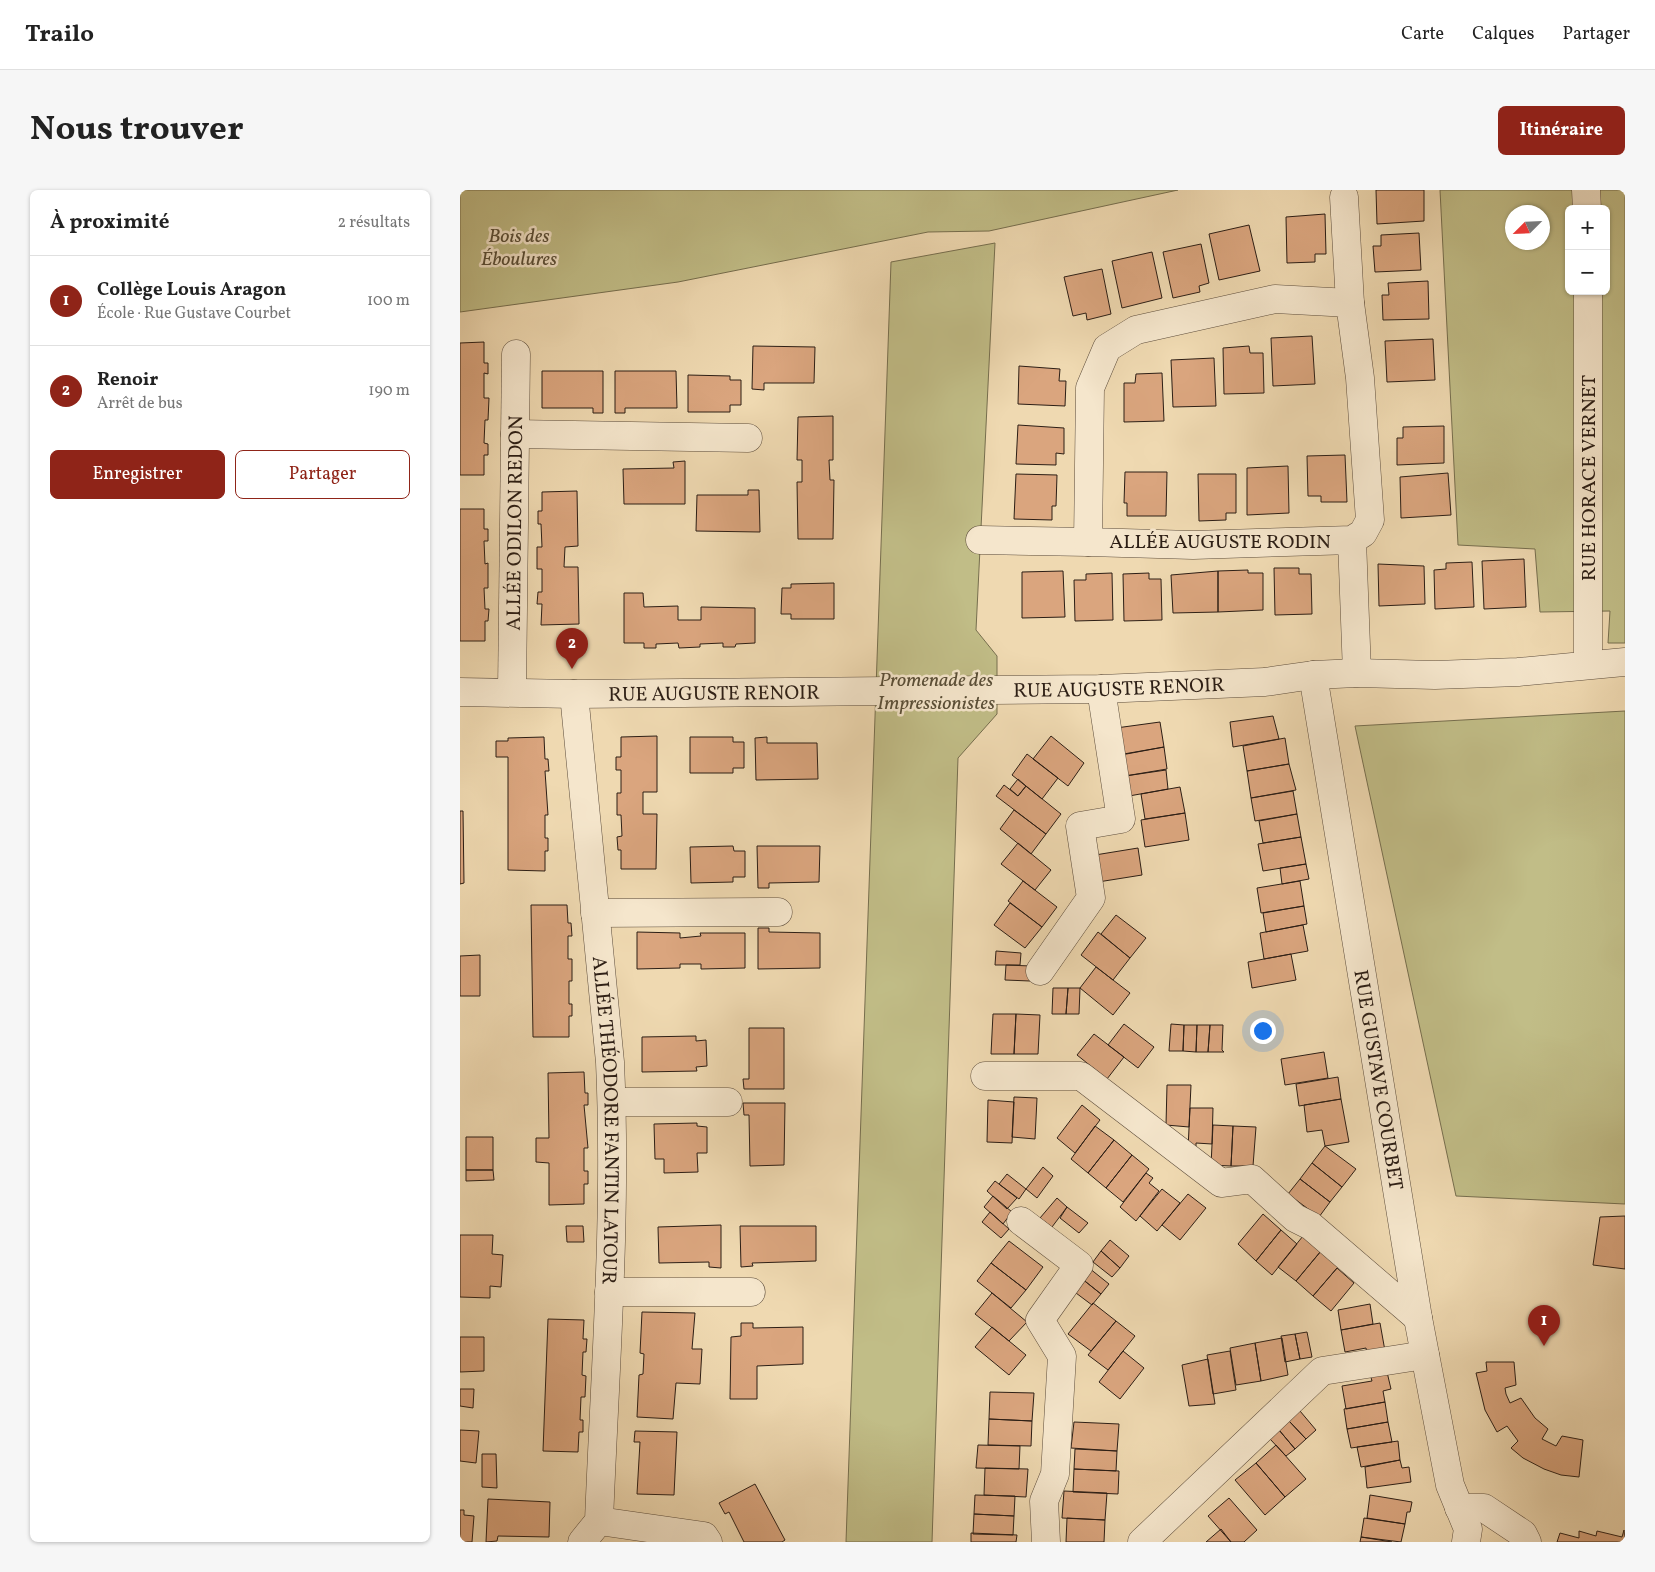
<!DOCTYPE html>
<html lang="fr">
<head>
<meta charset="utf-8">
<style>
	:root { --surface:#fff; --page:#f6f6f6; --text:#222; --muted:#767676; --line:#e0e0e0; --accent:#8f2418 }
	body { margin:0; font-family:Vollkorn,serif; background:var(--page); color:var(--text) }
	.controls { position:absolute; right:15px; top:15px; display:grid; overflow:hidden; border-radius:8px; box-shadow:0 1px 4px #0004 }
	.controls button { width:45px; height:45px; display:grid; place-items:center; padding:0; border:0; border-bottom:1px solid var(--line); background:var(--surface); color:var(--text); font:25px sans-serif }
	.compass { position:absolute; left:1045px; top:15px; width:45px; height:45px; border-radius:50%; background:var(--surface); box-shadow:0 1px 4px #0004; rotate:246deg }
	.you { position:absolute; left:802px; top:840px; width:18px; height:18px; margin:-12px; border:4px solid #fff; border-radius:50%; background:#1a73e8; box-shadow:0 0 0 8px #1a73e833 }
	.badge { display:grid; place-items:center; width:32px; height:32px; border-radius:50%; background:var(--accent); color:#fff; font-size:16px; font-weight:700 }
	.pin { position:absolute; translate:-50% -41px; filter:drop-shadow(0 1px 2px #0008) }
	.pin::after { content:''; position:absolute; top:26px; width:18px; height:15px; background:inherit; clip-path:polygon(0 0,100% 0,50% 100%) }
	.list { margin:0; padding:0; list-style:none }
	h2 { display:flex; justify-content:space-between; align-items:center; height:65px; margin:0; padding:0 20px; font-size:21px }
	h2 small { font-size:16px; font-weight:400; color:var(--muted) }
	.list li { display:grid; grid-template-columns:32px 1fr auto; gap:15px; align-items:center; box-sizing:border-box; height:90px; padding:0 20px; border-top:1px solid var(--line) }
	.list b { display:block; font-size:19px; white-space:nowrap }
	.list p { margin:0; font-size:16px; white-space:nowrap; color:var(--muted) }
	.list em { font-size:16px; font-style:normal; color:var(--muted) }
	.actions { display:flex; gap:10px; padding:15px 20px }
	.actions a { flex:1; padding:11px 0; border:1px solid var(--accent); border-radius:8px; text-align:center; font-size:18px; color:var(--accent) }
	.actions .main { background:var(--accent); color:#fff }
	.map { position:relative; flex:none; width:1165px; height:1352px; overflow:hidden; border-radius:8px }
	header { display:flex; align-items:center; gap:30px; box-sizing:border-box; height:70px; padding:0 25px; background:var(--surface); border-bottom:1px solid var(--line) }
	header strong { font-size:24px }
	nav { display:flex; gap:28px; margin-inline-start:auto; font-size:18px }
	.intro { display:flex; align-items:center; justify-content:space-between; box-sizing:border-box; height:120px; padding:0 30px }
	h1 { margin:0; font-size:35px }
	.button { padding:12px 22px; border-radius:8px; background:var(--accent); color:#fff; font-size:18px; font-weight:700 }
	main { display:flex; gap:30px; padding:0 30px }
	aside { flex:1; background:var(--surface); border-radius:8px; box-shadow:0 1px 4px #0004 }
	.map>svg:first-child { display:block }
</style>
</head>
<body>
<header>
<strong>Trailo</strong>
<nav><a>Carte</a><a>Calques</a><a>Partager</a></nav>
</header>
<div class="intro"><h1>Nous trouver</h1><a class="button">Itinéraire</a></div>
<main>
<aside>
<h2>À proximité<small>2 résultats</small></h2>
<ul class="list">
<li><span class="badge">1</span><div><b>Collège Louis Aragon</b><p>École · Rue Gustave Courbet</p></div><em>100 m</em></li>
<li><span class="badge">2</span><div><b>Renoir</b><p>Arrêt de bus</p></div><em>190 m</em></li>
</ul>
<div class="actions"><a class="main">Enregistrer</a><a>Partager</a></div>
</aside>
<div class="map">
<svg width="1165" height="1352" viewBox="0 0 1165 1352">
	<rect width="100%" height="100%" fill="#efd9b1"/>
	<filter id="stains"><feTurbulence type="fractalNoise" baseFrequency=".004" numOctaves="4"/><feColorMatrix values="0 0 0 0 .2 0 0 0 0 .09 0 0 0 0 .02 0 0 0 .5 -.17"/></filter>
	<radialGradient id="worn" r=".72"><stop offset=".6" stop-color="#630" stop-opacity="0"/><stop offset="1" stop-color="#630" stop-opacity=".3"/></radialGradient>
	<!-- green -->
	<path fill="#c1bd87" stroke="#766e4e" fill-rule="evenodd" d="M0 0H718L529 41 468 42 218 92 0 122Z
		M980 0H1165V453H1148L1150 421 1080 422 1075 359 998 355ZM1109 19H1146V101H1109ZM1052 22H1082V52H1052Z
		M535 53 516 440 537 466V524L498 568 472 1352H386L431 72Z
		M1165 521V1014L996 1006 895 536Z"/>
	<!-- building -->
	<path fill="#daa57e" stroke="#2c1e15" d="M916 0H964V31L917 34Z
		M865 24 866 64H855V72L827 73 826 27Z
		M789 35 800 81 759 90 749 44Z
		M959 43 961 80 915 82 913 56H921V45Z
		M741 54 749 93 739 96 740 102 713 108 703 62Z
		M692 62 702 108 662 118 652 71Z
		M642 79 651 124 627 130 626 123 613 126 604 87Z
		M968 91 969 129 923 130 922 105H929L928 93Z
		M852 146 855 194 813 196 811 148Z
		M973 149 975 190 927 192 925 151Z
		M24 152V173H28V184L24 183V208H29L28 230H25L24 253 28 254V265H24V285H0V153Z
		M293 156 355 157 354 193H304V200L292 199Z
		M789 156 790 163H803L804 203 764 204 763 158Z
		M754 168 756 216 713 217 711 170Z
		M559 176 600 179 599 191H606L605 216 558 214Z
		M82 181H143V223H133V218H82Z
		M155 181H216L217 218H165V223H155Z
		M702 183 704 231 664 232V193H675L676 184Z
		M228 185 270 186V190H281V215H270V222H228Z
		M373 226V270H369L370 290H374L373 349H338L337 292H342V270H337L338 227Z
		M558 235 604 238V264L596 263V275L556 274Z
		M984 236V273L937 275V248H943V237Z
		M885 265 887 312H861V306H848L847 266Z
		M225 271V314H164L163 279 214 278 213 272Z
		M828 276 829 323 787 325V278Z
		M665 282H707L706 326H667V313H664Z
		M988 283 991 325 941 328 940 287Z
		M556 284 597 285 596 316H592V330L554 329Z
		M738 284H776V323H766V330L739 331Z
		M288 300H299L300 342 236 341 237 305H288Z
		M117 301 118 356 105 357 104 377H118L119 434 81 435 82 414H77L78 402H82V379H77V357H82L81 334H78V321H82V302Z
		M0 319H24V339H28V351H24L25 374 28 373V398H24L25 419H29L28 431H25V451H0Z
		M1064 369 1066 417 1024 419 1022 371Z
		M1012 372 1014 417 975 419 974 380 986 379V373Z
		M918 374 964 376 965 414 919 416Z
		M814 378H839V384H851L852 424 815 425Z
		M788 380V383H803V420L758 422V381Z
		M603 381 605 427 562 428V382Z
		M758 381V422L713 423 711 385Z
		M652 383 653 430 615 431 614 390H626V384Z
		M689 383V389H701L702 430 664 431 663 384Z
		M374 393V429H331V424H321L322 398H331V394Z
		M164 403H183L184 417 218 416V430H241V417L295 418V453L276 454 275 457H263V453L240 454V457L219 458 218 453 196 454V458H184V453H164Z
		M813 526 819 549 773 557 770 532Z
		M700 532 704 557 658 565 656 538Z
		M197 546V602H183V624H197L196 679H161V660H158L157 647 162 646 161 625H157V603H161V580H156V567H161V547Z
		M591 546 624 573 608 596 573 569Z
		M84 547 85 569H88L89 581H85L88 625H85V648H88V661H85V681L48 680V567H36V551H48V548Z
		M230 547H273V552H284V578H273V583H230Z
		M307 547V553H357L358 589 296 590 295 548Z
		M825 548 829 574 787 581 783 556Z
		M704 557 707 579 665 586 661 565Z
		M567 564 598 588 582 609 552 585Z
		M829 574 836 600 791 608 787 581Z
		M706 580 708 599 669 606 665 586Z
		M558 589 566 596 558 606 550 599Z
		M544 595 558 606 566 596 601 624 586 644 536 606Z
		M720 597 725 623 685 629 681 604Z
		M833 601 837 624 795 631 791 608Z
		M554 620 586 644 571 664 540 639Z
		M0 621H3L4 693 0 694Z
		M725 623 729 650 685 657 681 630Z
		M837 624 841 647 803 653 799 631Z
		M841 647 846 674 803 681 798 654Z
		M558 653 591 680 575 700 541 674Z
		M273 656 274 661H285V687H273V692L231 693 230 657Z
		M297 656H360L359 692 309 693V698H298Z
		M678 658 682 685 638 692 635 665Z
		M846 674 849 689 822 694 820 678Z
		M563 691 597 717 582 737 548 711Z
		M840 691 844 716 801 723 797 698Z
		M550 713 582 737 565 758 534 735Z
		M71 715H107L108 733H111L112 746H108V769H112V791H109V814H112V826H109V847H73Z
		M844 716 847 734 806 742 803 723Z
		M656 725 686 748 670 768 641 744Z
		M843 735 848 761 804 769 800 743Z
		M298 738H309V742L360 743V778L298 779Z
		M177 742 220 743V748L241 746 240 743H285V778L241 779V774H220V778L177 779Z
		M638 742 670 768 653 790 621 765Z
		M536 761 561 763 560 775H535Z
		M831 764 836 790 792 798 788 772Z
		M20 765V806H0V766Z
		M546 775 571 776 570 791 545 790Z
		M636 777 670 803 653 825 620 798Z
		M593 798H608L606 824H592Z
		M608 798H620L619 824H606Z
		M533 824H556L554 864H531Z
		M556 824 580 825 578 864H554Z
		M664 834 694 857 678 878 648 855Z
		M711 834 724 835 723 861H709Z
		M724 835H737L736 862 723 861Z
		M737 835H750L748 862H736Z
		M750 835H763L762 860 764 862H748Z
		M289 838H324V899H284L283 889H289Z
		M634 844 664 867 647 889 617 865Z
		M236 846V851L246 850 247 876 236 877 237 881 182 882V847Z
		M864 862 868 888 825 895 821 869Z
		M124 882 125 903H128V915H124L128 958H124V981H128V994H124V1014L89 1015V973L76 972V948H89L88 883Z
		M878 887 881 909 839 916 836 894Z
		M707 895H731L729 937 706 935Z
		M554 907 577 908 575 949 552 947Z
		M881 909 889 952 865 956 862 940 847 942 844 915Z
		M528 910 554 912 552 953 527 952Z
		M283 913H325L324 975 290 976 289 925H284Z
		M622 915 640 930 615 963 597 948Z
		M730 918H753L752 954 736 953V959H728Z
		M237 933V936L247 937V963H237L238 982 204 983V969H195L194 934Z
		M753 935 773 936 771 976 751 975Z
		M635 936 654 950 628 983 611 969Z
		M773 936 796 937 793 976H771Z
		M6 947H33V980H6Z
		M654 950 672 965 646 998 628 983Z
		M865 956 896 979 882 997 852 973Z
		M672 965 689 979 663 1012 646 998Z
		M852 973 882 997 870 1012 840 989Z
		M583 977 593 986 577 1008 566 999Z
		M6 980H33L34 990 6 991Z
		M686 983 693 988 689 993 699 1001 676 1031 660 1017Z
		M547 984 566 999 559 1009 539 994Z
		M840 989 870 1012 859 1027 828 1004Z
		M535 991 557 1008 547 1019 527 1001Z
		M702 999 720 1013 697 1041 680 1026Z
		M728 1004 746 1018 720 1050 702 1035Z
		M533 1006 552 1022 543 1034 524 1017Z
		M597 1008 607 1017 592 1037 580 1028Z
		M607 1017 628 1033 619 1043 600 1028Z
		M530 1022 549 1039 541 1048 522 1032Z
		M803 1024 821 1040 796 1071 778 1054Z
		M1165 1026V1079L1133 1075 1140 1027Z
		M261 1035V1078L249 1077V1072L199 1073 198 1037Z
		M106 1036H123L124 1052H107Z
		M280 1036H356V1071L292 1073 293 1076 281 1077Z
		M821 1040 837 1054 812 1085 796 1071Z
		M0 1045H33L32 1064 43 1065 41 1097 30 1096V1108L0 1107Z
		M843 1046 861 1061 836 1091 818 1077Z
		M650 1050 669 1066 660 1078 641 1061Z
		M549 1051 583 1077 566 1100 531 1073Z
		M641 1061 660 1078 652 1087 633 1072Z
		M861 1061 878 1077 853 1106 836 1091Z
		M531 1073 566 1100 551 1118 517 1091Z
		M629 1078 649 1094 641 1104 621 1088Z
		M877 1078 894 1093 871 1121 853 1106Z
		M621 1088 641 1104 632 1115 612 1100Z
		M532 1103 567 1132 549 1151 515 1124Z
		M633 1113 656 1131 631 1161 608 1144Z
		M910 1114 913 1134 881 1140 878 1120Z
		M182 1122 235 1123 232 1159H242L240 1194 216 1193 213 1229 177 1227 179 1185 183 1184 184 1164 180 1163Z
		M88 1129 124 1130 123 1149H127L126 1162H123L122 1185 126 1186 125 1207H121L120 1230H123V1242H119L118 1262 83 1261Z
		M656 1131 675 1146 648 1180 628 1165Z
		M281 1133H293V1138L343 1137V1174L297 1176V1209H270L271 1147 281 1146Z
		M920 1133 925 1161 907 1164 906 1158 885 1162 881 1140Z
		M532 1137 566 1165 549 1185 515 1157Z
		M847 1142 852 1167 840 1169 835 1144Z
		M835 1144 840 1169 825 1172 821 1146Z
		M0 1147H24V1181L0 1182Z
		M822 1148 828 1185 801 1191 795 1153Z
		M795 1153 801 1191 776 1195 770 1158Z
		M663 1161 684 1178 660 1209 639 1192Z
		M770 1161 776 1200 753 1204 747 1165Z
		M748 1169 755 1214 729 1216 722 1175Z
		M1026 1172H1054L1056 1195 1045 1198 1046 1204 1050 1213 1061 1208 1075 1228 1088 1239 1082 1249 1096 1256 1102 1246 1123 1250 1119 1287 1101 1285 1084 1279 1063 1268 1051 1258 1058 1251 1047 1236 1037 1242 1025 1220 1016 1183 1027 1181Z
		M927 1182 931 1199 923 1201 925 1212 886 1219 882 1196 912 1191 910 1184Z
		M0 1199H14L13 1218 0 1216Z
		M530 1202 574 1203 572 1231 529 1229Z
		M925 1212 928 1232 887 1239 884 1219Z
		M840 1221 856 1240 846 1249 829 1231Z
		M529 1229 572 1231 571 1256 528 1255Z
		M829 1231 846 1249 835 1259 819 1240Z
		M614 1232 659 1234 657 1261 611 1258Z
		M928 1232 932 1252 891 1258 887 1239Z
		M0 1240 19 1241 16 1273 0 1271Z
		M819 1240 835 1259 826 1266 810 1249Z
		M175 1241 217 1242 214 1305 177 1304 180 1252H174Z
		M938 1251 940 1270 901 1277 897 1257Z
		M518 1255 560 1256 559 1279 516 1278Z
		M816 1255 846 1289 825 1307 796 1273Z
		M615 1259 657 1261 656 1281 614 1279Z
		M22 1264H36L37 1298 22 1297Z
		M940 1270 942 1278 949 1277 951 1292 907 1298 905 1277Z
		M796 1273 825 1307 805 1325 775 1290Z
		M525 1278 568 1279 566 1307 524 1305Z
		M614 1279 659 1281 658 1304 613 1302Z
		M295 1294 325 1350 322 1352H284L269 1322 265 1324 259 1313Z
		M604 1301 647 1303 645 1330 602 1328Z
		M515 1305 555 1306 554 1326 514 1324Z
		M910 1305 952 1312 950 1322H947L945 1334 907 1328Z
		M769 1308 797 1340 784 1352H771L748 1326Z
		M28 1309 90 1312 89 1347 38 1346 37 1351 26 1352Z
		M0 1320H4V1325L14 1326 12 1352H0Z
		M514 1324 554 1326 553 1345 513 1344Z
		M607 1328 645 1330 644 1352H606Z
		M904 1328 945 1334 941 1352 901 1347Z
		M761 1339 771 1352H746Z
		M1164 1340 1165 1352H1097L1100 1343 1119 1348V1341L1136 1346 1137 1341 1162 1347Z
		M511 1343 557 1345 556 1352H511Z
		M901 1347 932 1352H900Z"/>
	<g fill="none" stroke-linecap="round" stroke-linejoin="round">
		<defs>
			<g id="minor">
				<path d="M1126 0 1127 19"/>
				<path d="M884 7 890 113"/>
				<path d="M1128 101V474"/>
				<path d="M55 244 288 248"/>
				<path d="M520 350 628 352"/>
				<path d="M892 350 733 355 628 352 630 198 647 158 676 140 815 109 890 113 900 188 910 330 903 343 892 350 897 483"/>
				<path id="s1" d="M853 485 958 1128 990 1295 1008 1339 1006 1352"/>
				<path id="s2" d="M0 502 114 504 641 499 805 492 853 485 897 483 975 485 1058 482 1165 472"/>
				<path id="s3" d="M52 502 56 164"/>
				<path id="s4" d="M114 504 150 872C157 1025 145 1179 139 1331L122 1352"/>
				<path d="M135 723 318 722"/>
				<path d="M580 781 631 708 620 636 661 629 641 499"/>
				<path d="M525 886H621L761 993 792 989 835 1028 851 1036 958 1128"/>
				<path d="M152 912H268"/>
				<path d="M561 1031 619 1075 580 1130 602 1166 595 1284 584 1311 586 1352"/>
				<path d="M149 1102H291"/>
				<path d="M999 1318H1024L1063 1344 1067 1352"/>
				<path d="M139 1331 244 1346 248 1352"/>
				<path d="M682 1352 862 1181 965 1165"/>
			</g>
		</defs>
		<!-- minor casing -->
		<use href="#minor" stroke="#5d4d3c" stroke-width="29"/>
		<!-- minor -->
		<use href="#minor" stroke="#f5e6cc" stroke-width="28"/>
	</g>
	<g text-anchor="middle" stroke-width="5" stroke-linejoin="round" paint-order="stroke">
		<!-- park labels -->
		<g font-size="20" font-style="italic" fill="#594e37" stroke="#f5e6cc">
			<text x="59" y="52">Bois des<tspan x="59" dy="23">Éboulures</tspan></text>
			<text x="476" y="496">Promenade des<tspan x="476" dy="23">Impressionistes</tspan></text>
		</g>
		<!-- street labels -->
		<g font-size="20" fill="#2c1e15" stroke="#f5e6cc">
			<text transform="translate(1128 288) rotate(-90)" y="7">RUE HORACE VERNET</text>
			<text dy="7" stroke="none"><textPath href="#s3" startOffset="169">ALLÉE ODILON REDON</textPath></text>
			<text x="760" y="358">ALLÉE AUGUSTE RODIN</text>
			<text dy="7" stroke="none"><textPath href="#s2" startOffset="659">RUE AUGUSTE RENOIR</textPath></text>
			<text dy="7" stroke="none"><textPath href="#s2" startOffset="254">RUE AUGUSTE RENOIR</textPath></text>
			<text dy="7" stroke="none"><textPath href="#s1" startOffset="410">RUE GUSTAVE COURBET</textPath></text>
			<text dy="7" stroke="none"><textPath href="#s4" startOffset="428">ALLÉE THÉODORE FANTIN LATOUR</textPath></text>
		</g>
	</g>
	<rect width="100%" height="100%" filter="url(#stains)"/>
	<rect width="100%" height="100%" fill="url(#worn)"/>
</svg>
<div class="controls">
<button>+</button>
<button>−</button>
</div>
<svg class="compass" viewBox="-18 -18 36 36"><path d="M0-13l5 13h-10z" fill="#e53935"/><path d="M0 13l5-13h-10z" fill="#767676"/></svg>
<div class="you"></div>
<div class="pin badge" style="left:1084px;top:1156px">1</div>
<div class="pin badge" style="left:112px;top:479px">2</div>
</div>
</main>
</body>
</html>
